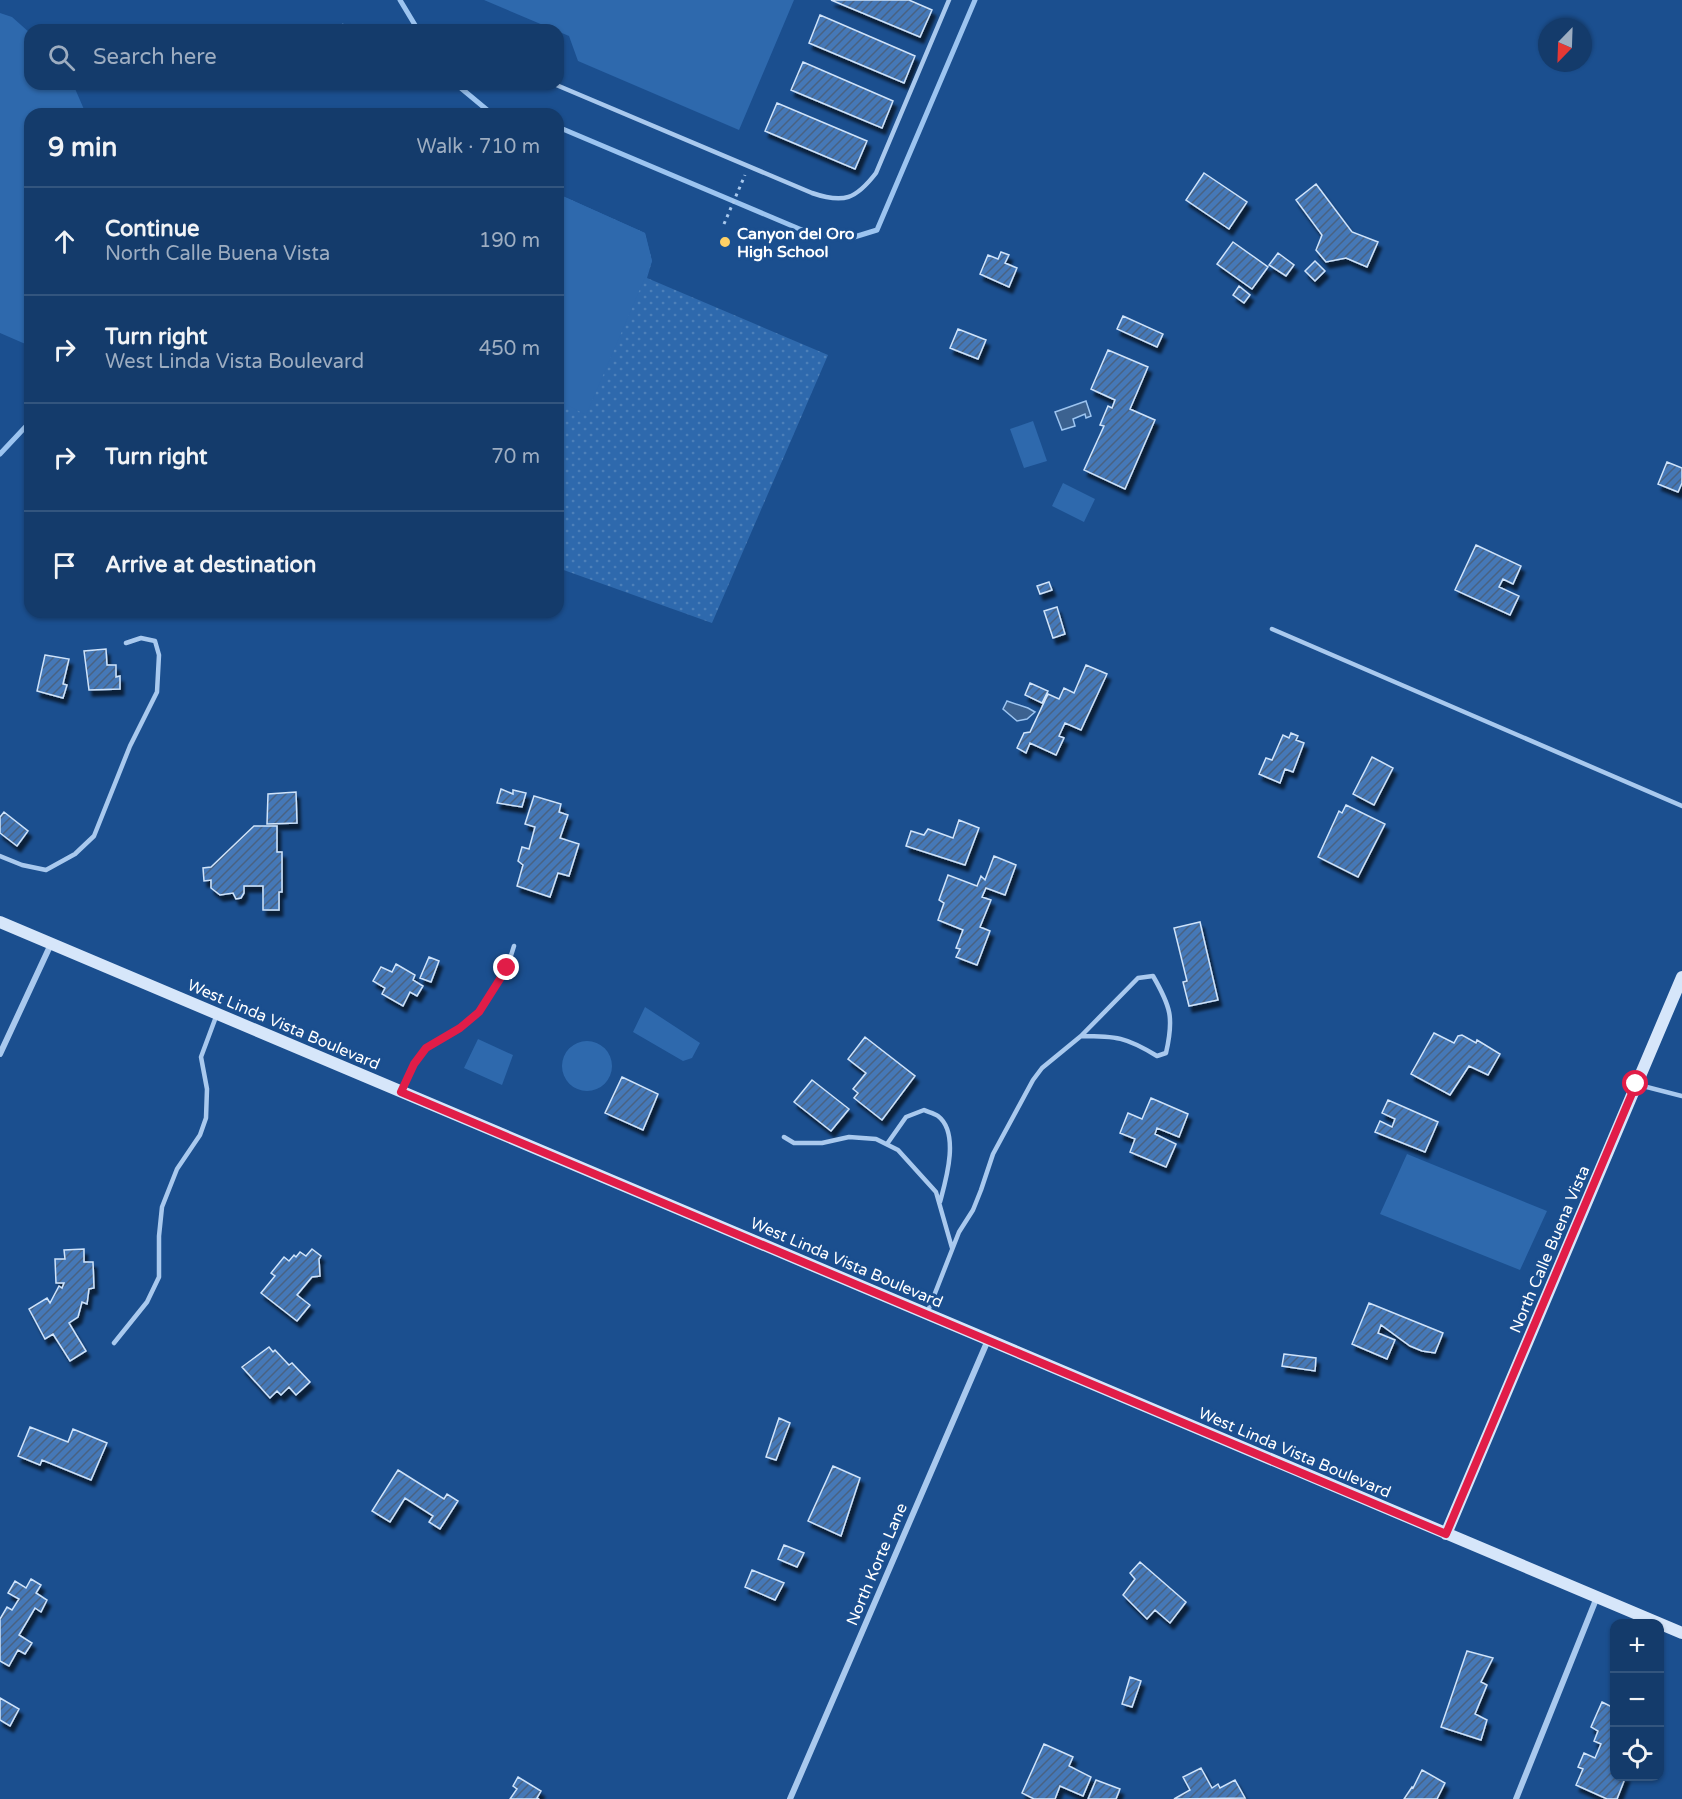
<!DOCTYPE html>
<html lang="en">
<head>
<meta charset="utf-8">
<style>
	:root { --surface:#143b6b; --page:#1d4271; --text:#f1f3f6; --muted:#9dadc1; --line:#33557e }
	body { margin:0; font-family:"Varela Round",sans-serif; background:var(--page); color:var(--text) }
	.controls { position:absolute; right:18px; bottom:18px; display:grid; overflow:hidden; border-radius:12px; box-shadow:0 2px 4px #0004 }
	.controls button { width:54px; height:54px; display:grid; place-items:center; padding:0; border:0; border-bottom:2px solid var(--line); background:var(--surface); color:var(--text); font:30px sans-serif }
	.compass { position:absolute; left:1538px; top:18px; width:54px; height:54px; border-radius:50%; background:var(--surface); box-shadow:0 2px 4px #0004; rotate:203deg }
	.stop { position:absolute; width:18px; height:18px; margin:-14px; border:4px solid #e11d48; border-radius:50%; background:#fff }
	.stop.end { background:#e11d48; border-color:#fff; box-shadow:0 2px 6px #0008 }
	.list { margin:0; padding:0; list-style:none }
	h2 { display:flex; justify-content:space-between; align-items:center; height:78px; margin:0; padding:0 24px; font-size:26px }
	h2 small { font-size:20px; font-weight:400; color:var(--muted) }
	.list li { display:grid; grid-template-columns:39px 1fr auto; gap:18px; align-items:center; box-sizing:border-box; height:108px; padding:0 24px; border-top:2px solid var(--line) }
	.list b { display:block; font-size:22px; white-space:nowrap }
	.list p { margin:0; font-size:20px; white-space:nowrap; color:var(--muted) }
	.list em { font-size:20px; font-style:normal; color:var(--muted) }
	.icon { flex:none; width:33px; height:33px; fill:none; stroke:currentColor; stroke-width:2; stroke-linecap:round; stroke-linejoin:round }
	.map { position:relative; flex:none; width:1682px; height:1799px; overflow:hidden }
	.search { position:absolute; background:var(--surface); box-shadow:0 2px 4px #0004; left:24px; top:24px; width:540px; height:66px; display:flex; align-items:center; gap:15px; box-sizing:border-box; padding:0 21px; border-radius:18px; color:var(--muted); font-size:22px }
	.panel { position:absolute; background:var(--surface); box-shadow:0 2px 4px #0004; left:24px; top:108px; width:540px; height:510px; border-radius:18px }
	.map>svg:first-child { display:block }
</style>
</head>
<body>
<div class="map">
<svg width="1682" height="1799" viewBox="0 0 1682 1799">
	<defs>
		<pattern id="grass-dots" width="8" height="8" patternUnits="userSpaceOnUse" patternTransform="scale(1.5)"><rect width="8" height="8" fill="#2e69ad"/><path d="M2 2h.1M6 6h.1" fill="none" stroke="#4d80b9" stroke-width="1.8" stroke-linecap="round"/></pattern>
		<pattern id="building-hatch" width="6" height="6" patternUnits="userSpaceOnUse" patternTransform="scale(1.5)"><rect width="6" height="6" fill="#4478b7"/><path d="M-1 1l2-2M0 6l6-6M5 7l2-2" fill="none" stroke="#486282"/></pattern>
		<filter id="shadow"><feDropShadow dx="3.5" dy="6" stdDeviation="1.5" flood-color="#0009"/></filter>
	</defs>
	<rect width="100%" height="100%" fill="#1b4f8f"/>
	<!-- grass -->
	<path fill="url(#grass-dots)" d="M558 194 645 233 652 261 647 278 828 355 712 623 558 568Z"/>
	<!-- garden -->
	<path fill="#2e69ad" d="M484 0H794L739 130 578 61 569 36Z
		M0 13 12 17 30 33V84H73L86 114H30V346L0 333Z
		M558 194 645 233 652 261 586 415 558 400Z
		M1033 421 1047 461 1024 468 1010 429Z
		M1063 483 1095 499 1084 522 1052 506Z
		M645 1007 700 1043 692 1058 683 1061 633 1032Z
		M478 1039 513 1055 502 1085 464 1068Z
		M562 1066a25 25 0 1 1 50 0a25 25 0 1 1-50 0Z
		M1407 1154 1547 1211 1520 1270 1380 1214Z"/>
	<!-- water -->
	<path fill="#3c6290" stroke="#9cc4f0" stroke-width="1.5" d="M1086 401 1091 416 1086 418 1085 414 1073 419 1075 426 1062 430 1055 412Z
		M1007 701 1028 708 1035 712 1027 719 1017 721 1003 709Z"/>
	<g fill="none" stroke-linecap="round" stroke-linejoin="round">
		<!-- stream -->
		<path stroke="#9cc4f0" stroke-width="5" d="M400 0 418 30
			M456 84 492 114
			M558 127 809 233 851 238 877 230 975 0
			M0 454 30 422"/>
	</g>
	<!-- building -->
	<path fill="url(#building-hatch)" stroke="#cfe3fa" stroke-width="1.5" filter="url(#shadow)" d="M831 0H909L932 10 920 37Z
		M820 15 915 56 904 83 809 43Z
		M803 62 893 101 882 128 791 90Z
		M777 103 867 141 855 169 765 131Z
		M1204 173 1247 202 1229 229 1186 200Z
		M1316 184 1352 232 1378 242 1367 267 1346 258 1326 262 1316 250 1322 235 1296 200Z
		M1233 242 1268 267 1252 289 1217 264Z
		M1001 252 1009 255 1005 263 1017 268 1009 287 980 274 988 255 998 259Z
		M1278 253 1294 265 1286 276 1269 265Z
		M1315 261 1325 271 1315 281 1305 271Z
		M1239 286 1250 295 1244 303 1233 295Z
		M1123 316 1163 334 1157 347 1117 329Z
		M958 329 986 340 978 359 950 348Z
		M1108 350 1148 367 1130 409 1155 420 1125 489 1084 470 1104 426 1100 425 1108 406 1112 408 1115 400 1091 389Z
		M1667 462 1682 468V483L1678 492 1658 484Z
		M1476 545 1521 566 1513 584 1503 579 1499 587 1519 596 1510 615 1455 590Z
		M1049 582 1052 590 1040 594 1037 586Z
		M1057 607 1065 634 1053 638 1044 611Z
		M106 649 107 665H116V677L120 676V689L89 690 84 651Z
		M45 655 69 659 63 684 67 685 63 698 37 691Z
		M1086 665 1107 674 1081 730 1065 723 1059 736 1064 738 1056 755 1030 743 1026 753 1017 748 1024 733 1030 732 1048 694 1059 699 1064 688 1074 693Z
		M1030 683 1048 691 1042 703 1025 695Z
		M1291 733 1298 736 1296 740 1304 743 1293 772 1285 769 1280 783 1259 774 1266 758 1272 760 1283 735 1289 738Z
		M1372 757 1393 768 1374 805 1353 794Z
		M501 789 513 794V790L526 793 522 807 497 803Z
		M296 792 297 823 267 824 268 794Z
		M534 796 561 804 559 812 568 815 560 838 579 844 569 876 558 873 550 897 517 886 523 865 518 861 522 847 529 849 535 827 525 824Z
		M1346 805 1385 824 1358 877 1318 857 1339 811 1342 813Z
		M4 812 28 831 17 846 0 833V817Z
		M959 820 979 828 965 865 906 846 911 831 924 835 928 829 953 838Z
		M254 826H277V852H282V892H279V910H263V886H244V893L241 898 236 899 233 893 220 895 211 888V880L204 881 203 868 211 867Z
		M994 856 1016 865 1005 895 986 888 982 897 991 900 980 927 990 931 977 965 956 957 960 949 956 948 963 930 938 920 944 903 939 900 948 875 977 886 981 876 985 880Z
		M1200 922 1218 1000 1189 1006 1183 982 1187 981 1174 928Z
		M429 957 439 961 431 982 420 978Z
		M396 964 415 975 413 980 423 986 417 996 410 992 403 1006 382 994 385 988 373 981 381 967 392 972Z
		M1434 1033 1454 1043 1458 1036 1462 1035 1476 1043 1477 1040 1500 1054 1488 1075 1469 1066 1450 1095 1411 1074Z
		M865 1037 915 1076 882 1120 854 1098 858 1093 853 1089 866 1073 848 1059Z
		M622 1077 658 1094 643 1130 605 1113Z
		M812 1080 849 1109 831 1131 794 1102Z
		M1151 1098 1188 1114 1179 1137 1157 1128 1155 1134 1176 1144 1166 1167 1130 1152 1135 1139 1120 1133 1128 1113 1142 1119Z
		M1388 1100 1438 1122 1425 1152 1375 1132 1380 1121 1392 1127 1395 1119 1382 1113Z
		M84 1249V1262H93L94 1288 89 1289 87 1304 82 1302 78 1317 69 1323 86 1351 70 1361 53 1334 45 1339 29 1309 47 1298 50 1303 59 1286 62 1288 64 1283H56L55 1259H65L64 1250Z
		M312 1249 321 1256 319 1259 320 1276 312 1277 297 1295 310 1305 297 1321 261 1293 275 1276 271 1273 284 1257 289 1261 294 1255 296 1257 300 1252 306 1256Z
		M1369 1303 1443 1333 1435 1353 1422 1351 1410 1346 1381 1325 1378 1333 1395 1340 1387 1359 1352 1344Z
		M269 1347 273 1352 275 1350 289 1365 292 1363 310 1382 296 1395 289 1387 281 1395 277 1391 270 1398 242 1367Z
		M1284 1354 1316 1358 1315 1371 1282 1366Z
		M779 1418 790 1423 776 1460 766 1457Z
		M30 1427 68 1442 73 1429 107 1443 91 1480 42 1460 40 1465 18 1456Z
		M833 1466 860 1478 841 1536 808 1521Z
		M398 1470 444 1499 447 1494 458 1501 440 1529 429 1522 433 1516 405 1498 390 1522 372 1511Z
		M784 1545 804 1553 797 1567 778 1559Z
		M1140 1562 1186 1602 1170 1623 1155 1610 1147 1619 1123 1595 1135 1579 1130 1573Z
		M752 1570 784 1583 775 1600 745 1587Z
		M31 1579 41 1585 36 1593 47 1600 41 1612 35 1608 19 1635 32 1643 25 1654 18 1650 9 1666 0 1661V1619L7 1607 12 1610 19 1599 8 1593 15 1581 26 1588Z
		M1467 1651 1493 1658 1481 1682 1487 1685 1475 1714 1487 1720 1481 1740 1441 1727Z
		M1130 1677 1141 1681 1132 1707 1122 1704Z
		M0 1698 19 1709 10 1726 0 1720Z
		M1602 1702 1614 1708V1776H1626L1617 1799H1607L1576 1785 1583 1769 1578 1767 1584 1753 1595 1758 1601 1744 1594 1741 1598 1731 1591 1727Z
		M1044 1744 1073 1757 1069 1766 1091 1777 1083 1796 1060 1786 1055 1799H1034L1022 1793Z
		M1201 1768 1212 1788 1218 1784 1220 1788 1235 1780 1245 1798 1174 1799 1190 1790 1183 1777Z
		M1422 1770 1445 1783 1437 1799H1404L1412 1787 1413 1788Z
		M518 1777 541 1791 537 1798 539 1799H510L517 1789 513 1786Z
		M1096 1780 1120 1789 1116 1799H1088Z"/>
	<g fill="none" stroke-linecap="round" stroke-linejoin="round">
		<!-- path -->
		<path stroke="#a9c9ee" stroke-width="3" stroke-dasharray="3 4.5" stroke-linecap="butt" d="M724 224 745 175"/>
		<!-- lane -->
		<path stroke="#a9c9ee" stroke-width="4.5" d="M343 26 352 30
			M554 84 812 193C844 204 856 199 876 173L949 0
			M1272 629 1682 806
			M0 856 22 865 46 870 75 854 94 836 130 746 157 692 159 655 155 641 141 638 126 643
			M1639 1085 1682 1096
			M402 1089 414 1063 426 1048 460 1028 479 1012 507 968 514 946
			M784 1137 794 1143H822L849 1137 876 1139 898 1150 936 1192 952 1248
			M887 1144 906 1117 924 1110C928 1112 934 1113 938 1116 960 1133 946 1180 940 1202
			M928 1311 959 1232 973 1210 981 1190 993 1154 1033 1080 1042 1068 1081 1036 1138 978 1153 976C1171 1007 1174 1018 1166 1053L1157 1056C1126 1037 1116 1036 1081 1036
			M114 1343 147 1302 159 1277V1236L162 1207 177 1169 200 1135 206 1118 207 1089 201 1057 217 1014"/>
		<!-- street -->
		<path stroke="#a9c9ee" stroke-width="6" d="M0 1054 51 944
			M790 1799 988 1340
			M1516 1799 1597 1597"/>
		<!-- secondary -->
		<path stroke="#d6e6fa" stroke-width="12" d="M0 922 1682 1633
			M1446 1534 1682 977"/>
	</g>
	<g fill="none" stroke-linecap="round" stroke-linejoin="round">
		<!-- route -->
		<path stroke="#e11d48" stroke-width="8" d="M507 968 479 1012 460 1028 426 1048 414 1064 401 1092 1446 1534 1636 1084"/>
	</g>
	<!-- markers -->
	<circle fill="#ffd166" stroke="#1b4f8f" stroke-width="2" cx="725" cy="242" r="6"/>
	<g text-anchor="middle" stroke-width="6" stroke-linejoin="round" paint-order="stroke">
		<!-- poi labels -->
		<g font-size="16" font-weight="bold" fill="#fff" stroke="#1b4f8f" text-anchor="start">
			<text x="737" y="239">Canyon del Oro<tspan x="737" dy="18">High School</tspan></text>
		</g>
		<!-- street labels -->
		<g font-size="16" fill="#fff" stroke="#1b4f8f">
			<text transform="translate(284 1024) rotate(23)" y="6">West Linda Vista Boulevard</text>
			<text transform="translate(1549 1249) rotate(-67)" y="6">North Calle Buena Vista</text>
			<text transform="translate(847 1262) rotate(23)" y="6">West Linda Vista Boulevard</text>
			<text transform="translate(1295 1452) rotate(23)" y="6">West Linda Vista Boulevard</text>
			<text transform="translate(876 1564) rotate(-67)" y="6">North Korte Lane</text>
		</g>
	</g>
</svg>
<div class="controls">
<button>+</button>
<button>−</button>
<button><svg class="icon" aria-label="locate" viewBox="0 0 24 24"><circle cx="12" cy="12" r="6"/><path d="M12 2v4M12 18v4M2 12h4M18 12h4"/></svg></button>
</div>
<svg class="compass" viewBox="-18 -18 36 36"><path d="M0-13l5 13h-10z" fill="#e53935"/><path d="M0 13l5-13h-10z" fill="#9dadc1"/></svg>
<div class="stop" style="left:1636px;top:1084px"></div>
<div class="stop end" style="left:507px;top:968px"></div>
<div class="search"><svg class="icon" aria-label="search" viewBox="0 0 24 24"><circle cx="10" cy="10" r="6"/><path d="M15 15l6 6"/></svg>Search here</div>
<section class="panel">
<h2>9 min<small>Walk · 710 m</small></h2>
<ul class="list">
<li><svg class="icon" aria-label="ahead" viewBox="0 0 24 24"><path d="M12 20V5M6 11l6-6 6 6"/></svg><div><b>Continue</b><p>North Calle Buena Vista</p></div><em>190 m</em></li>
<li><svg class="icon" aria-label="right" viewBox="0 0 24 24"><path d="M7 20v-9h11M14 6l5 5-5 5"/></svg><div><b>Turn right</b><p>West Linda Vista Boulevard</p></div><em>450 m</em></li>
<li><svg class="icon" aria-label="right" viewBox="0 0 24 24"><path d="M7 20v-9h11M14 6l5 5-5 5"/></svg><div><b>Turn right</b></div><em>70 m</em></li>
<li><svg class="icon" aria-label="arrive" viewBox="0 0 24 24"><path d="M6 21V4h12l-3 4 3 4H6"/></svg><div><b>Arrive at destination</b></div></li>
</ul>
</section>
</div>
</body>
</html>
